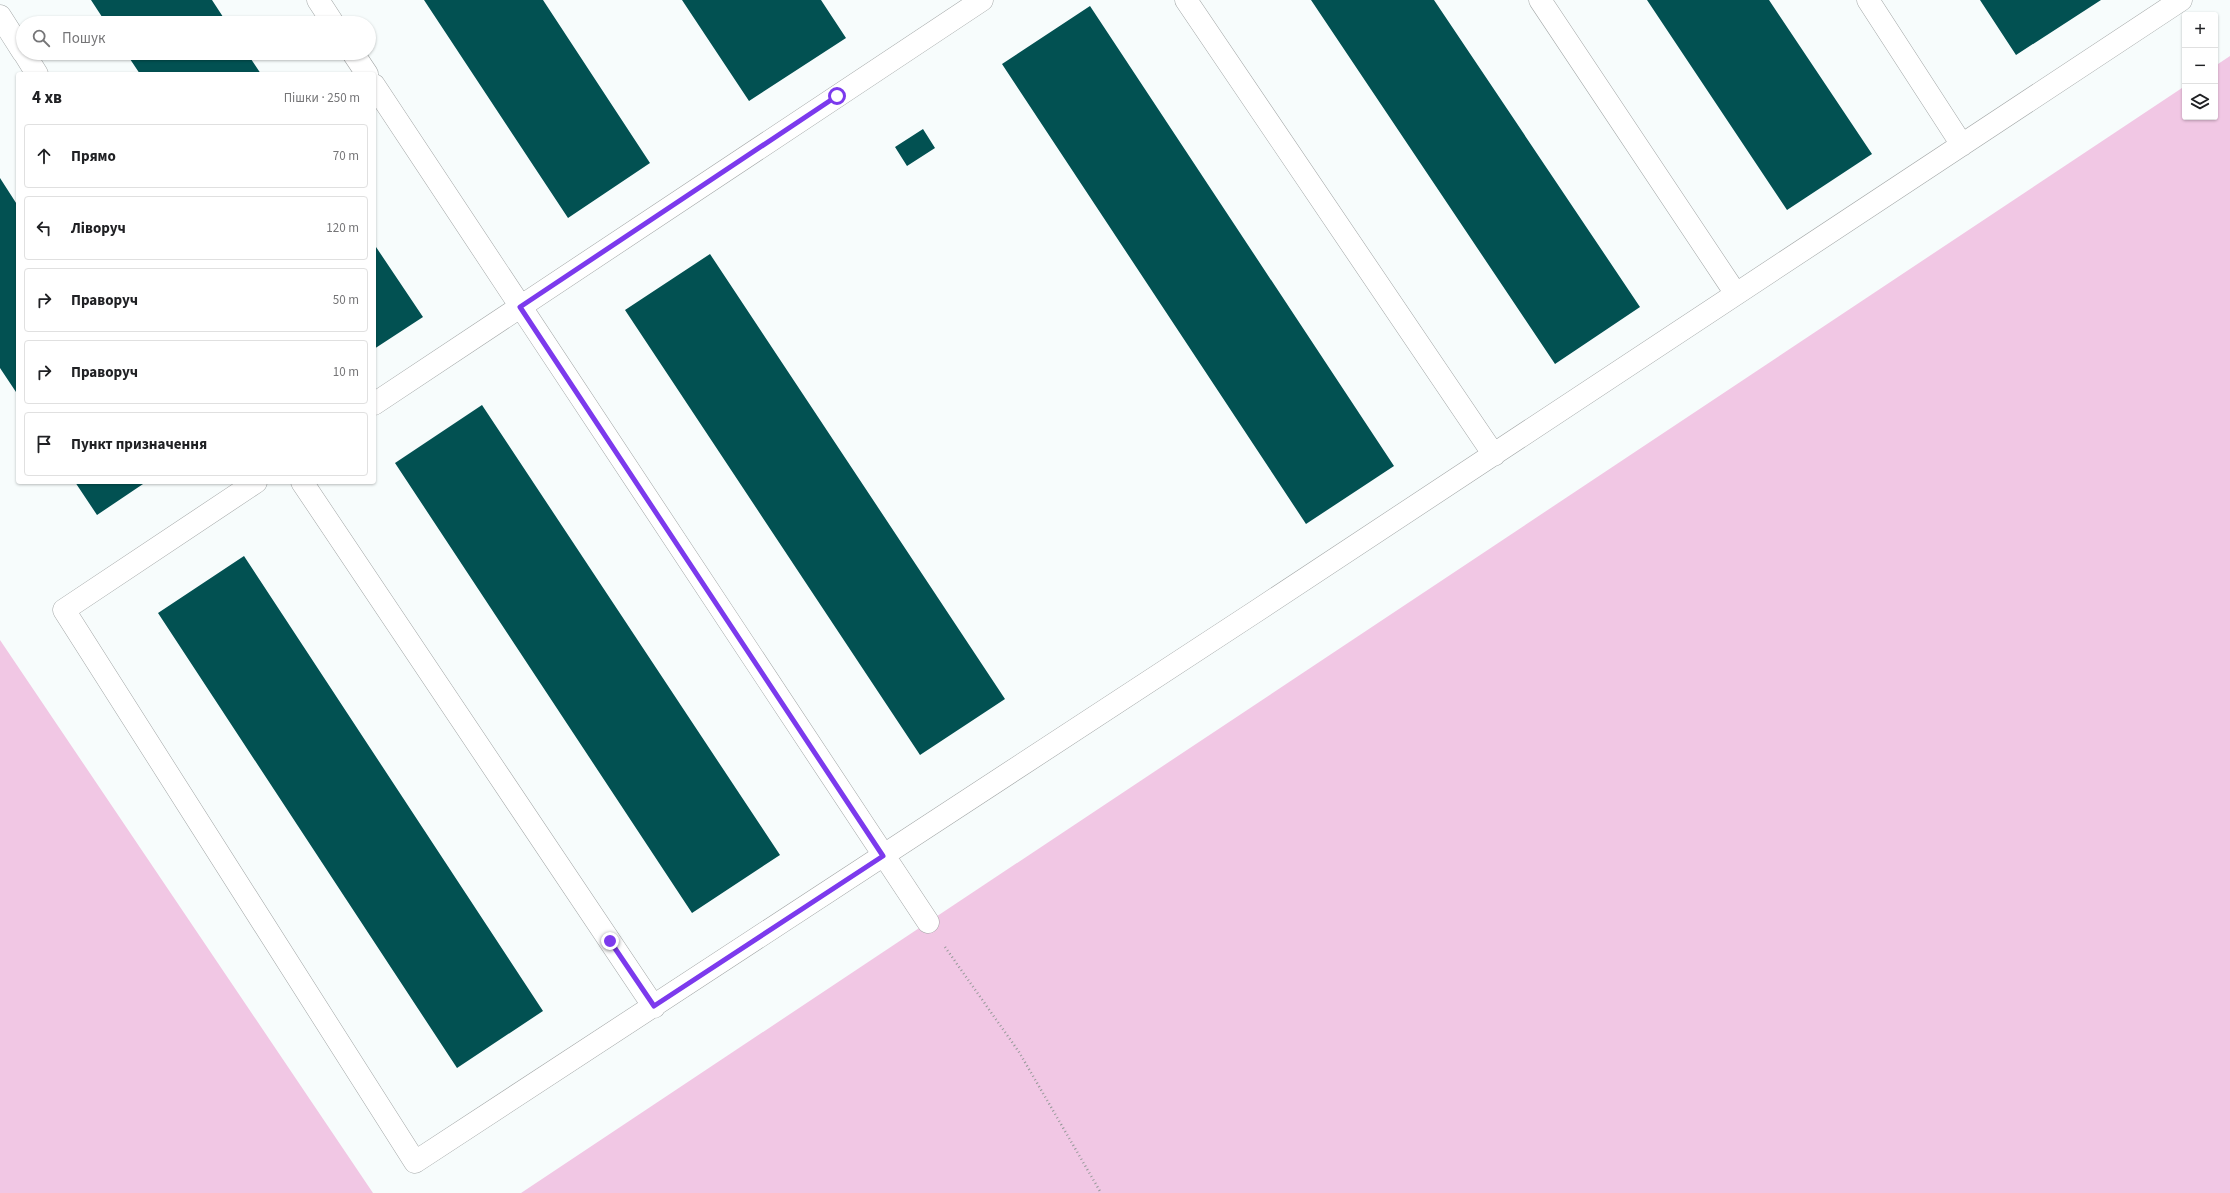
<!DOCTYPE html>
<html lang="uk">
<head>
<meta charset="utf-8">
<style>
	:root { --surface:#fff; --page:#f6f6f6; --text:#202124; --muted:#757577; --line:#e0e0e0 }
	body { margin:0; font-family:"Source Sans 3",sans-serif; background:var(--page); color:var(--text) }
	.controls { position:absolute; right:12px; top:12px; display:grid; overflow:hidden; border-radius:4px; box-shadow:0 1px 3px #0004 }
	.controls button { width:36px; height:36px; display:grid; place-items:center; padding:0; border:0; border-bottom:1px solid var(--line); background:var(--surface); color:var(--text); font:20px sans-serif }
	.stop { position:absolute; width:12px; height:12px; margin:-9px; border:3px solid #7c3aed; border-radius:50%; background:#fff }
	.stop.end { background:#7c3aed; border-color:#fff; box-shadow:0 1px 4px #0008 }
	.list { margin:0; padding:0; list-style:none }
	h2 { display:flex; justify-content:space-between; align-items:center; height:52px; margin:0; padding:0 16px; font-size:17px }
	h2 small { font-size:13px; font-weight:400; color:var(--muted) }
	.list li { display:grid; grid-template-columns:26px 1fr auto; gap:12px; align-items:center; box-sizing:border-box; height:64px; margin:0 8px 8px; padding:0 8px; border:1px solid var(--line); border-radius:4px }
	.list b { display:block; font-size:15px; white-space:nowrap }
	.list em { font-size:13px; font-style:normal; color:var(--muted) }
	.icon { flex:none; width:22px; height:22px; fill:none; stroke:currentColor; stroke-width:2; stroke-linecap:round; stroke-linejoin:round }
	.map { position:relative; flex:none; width:2230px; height:1193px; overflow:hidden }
	.search { position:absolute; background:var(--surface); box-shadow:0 1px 3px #0004; left:16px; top:16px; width:360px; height:44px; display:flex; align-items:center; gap:10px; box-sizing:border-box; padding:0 14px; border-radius:22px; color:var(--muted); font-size:15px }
	.panel { position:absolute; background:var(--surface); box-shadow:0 1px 3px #0004; left:16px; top:72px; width:360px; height:412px; border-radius:4px }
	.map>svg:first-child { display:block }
</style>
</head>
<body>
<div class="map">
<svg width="2230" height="1193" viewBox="0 0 2230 1193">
	<rect width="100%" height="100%" fill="#f7fcfc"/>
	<!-- green -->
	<path fill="#f1c7e4" d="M2230 56V1193H521L2185 86V117H2215V66Z
		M0 640 373 1193H0Z"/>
	<!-- building -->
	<path fill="#025152" d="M91 0H212L227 23H106Z
		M424 0H543L650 163 568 218Z
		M682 0H821L846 38 749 101Z
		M1311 0H1434L1640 307 1555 364Z
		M1647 0H1769L1872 154 1787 210Z
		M1980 0H2101L2016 55Z
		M1090 6 1394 466 1306 524 1002 64Z
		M126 53H247L261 74H140Z
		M923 129 935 148 907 166 895 147Z
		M0 178 18 206V395L0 368Z
		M374 244 423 317 374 349Z
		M710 254 1005 699 920 755 625 310Z
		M482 405 780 855 692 913 395 463Z
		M75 482H146L97 515Z
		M244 556 543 1011 457 1068 158 613Z"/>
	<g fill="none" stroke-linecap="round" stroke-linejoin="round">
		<defs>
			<path id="service" d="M318 0 333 23
				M1186 0 1494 455
				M1540 0 1736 294
				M1868 0 1962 145
				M0 16 23 52
				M24 53 37 74
				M353 53 367 74
				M374 85 928 922
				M374 404 982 0
				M256 482 64 610 415 1162 1258 610 2181 0
				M302 482 654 1007"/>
		</defs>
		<!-- service casing -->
		<use href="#service" stroke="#a2a6a6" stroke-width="23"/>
		<!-- path -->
		<path stroke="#969999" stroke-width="2.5" stroke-dasharray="1 3" stroke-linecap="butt" d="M945 947 1019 1052 1101 1193"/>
		<!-- service -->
		<use href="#service" stroke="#fff" stroke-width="22"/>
	</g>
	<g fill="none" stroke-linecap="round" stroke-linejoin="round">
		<!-- route -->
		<path stroke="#7c3aed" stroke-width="5" d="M610 941 654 1006 883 856 520 307 837 96"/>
	</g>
</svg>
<div class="controls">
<button>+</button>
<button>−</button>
<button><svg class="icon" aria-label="layers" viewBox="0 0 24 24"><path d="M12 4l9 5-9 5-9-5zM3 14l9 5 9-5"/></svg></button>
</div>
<div class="stop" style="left:837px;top:96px"></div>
<div class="stop end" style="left:610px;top:941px"></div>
<div class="search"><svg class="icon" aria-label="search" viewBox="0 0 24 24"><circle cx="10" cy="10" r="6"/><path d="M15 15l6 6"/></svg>Пошук</div>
<section class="panel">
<h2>4 хв<small>Пішки · 250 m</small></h2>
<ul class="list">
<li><svg class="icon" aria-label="ahead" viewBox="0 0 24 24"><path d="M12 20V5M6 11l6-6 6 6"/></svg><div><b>Прямо</b></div><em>70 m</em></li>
<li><svg class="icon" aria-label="left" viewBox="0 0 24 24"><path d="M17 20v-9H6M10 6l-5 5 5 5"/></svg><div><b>Ліворуч</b></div><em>120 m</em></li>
<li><svg class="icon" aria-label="right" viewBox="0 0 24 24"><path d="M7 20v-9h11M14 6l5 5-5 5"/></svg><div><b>Праворуч</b></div><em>50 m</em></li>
<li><svg class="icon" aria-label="right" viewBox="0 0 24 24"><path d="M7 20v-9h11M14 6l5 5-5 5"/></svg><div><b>Праворуч</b></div><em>10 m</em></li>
<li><svg class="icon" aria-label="arrive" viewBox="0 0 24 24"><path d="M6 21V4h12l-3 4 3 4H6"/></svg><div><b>Пункт призначення</b></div></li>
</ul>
</section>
</div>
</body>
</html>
